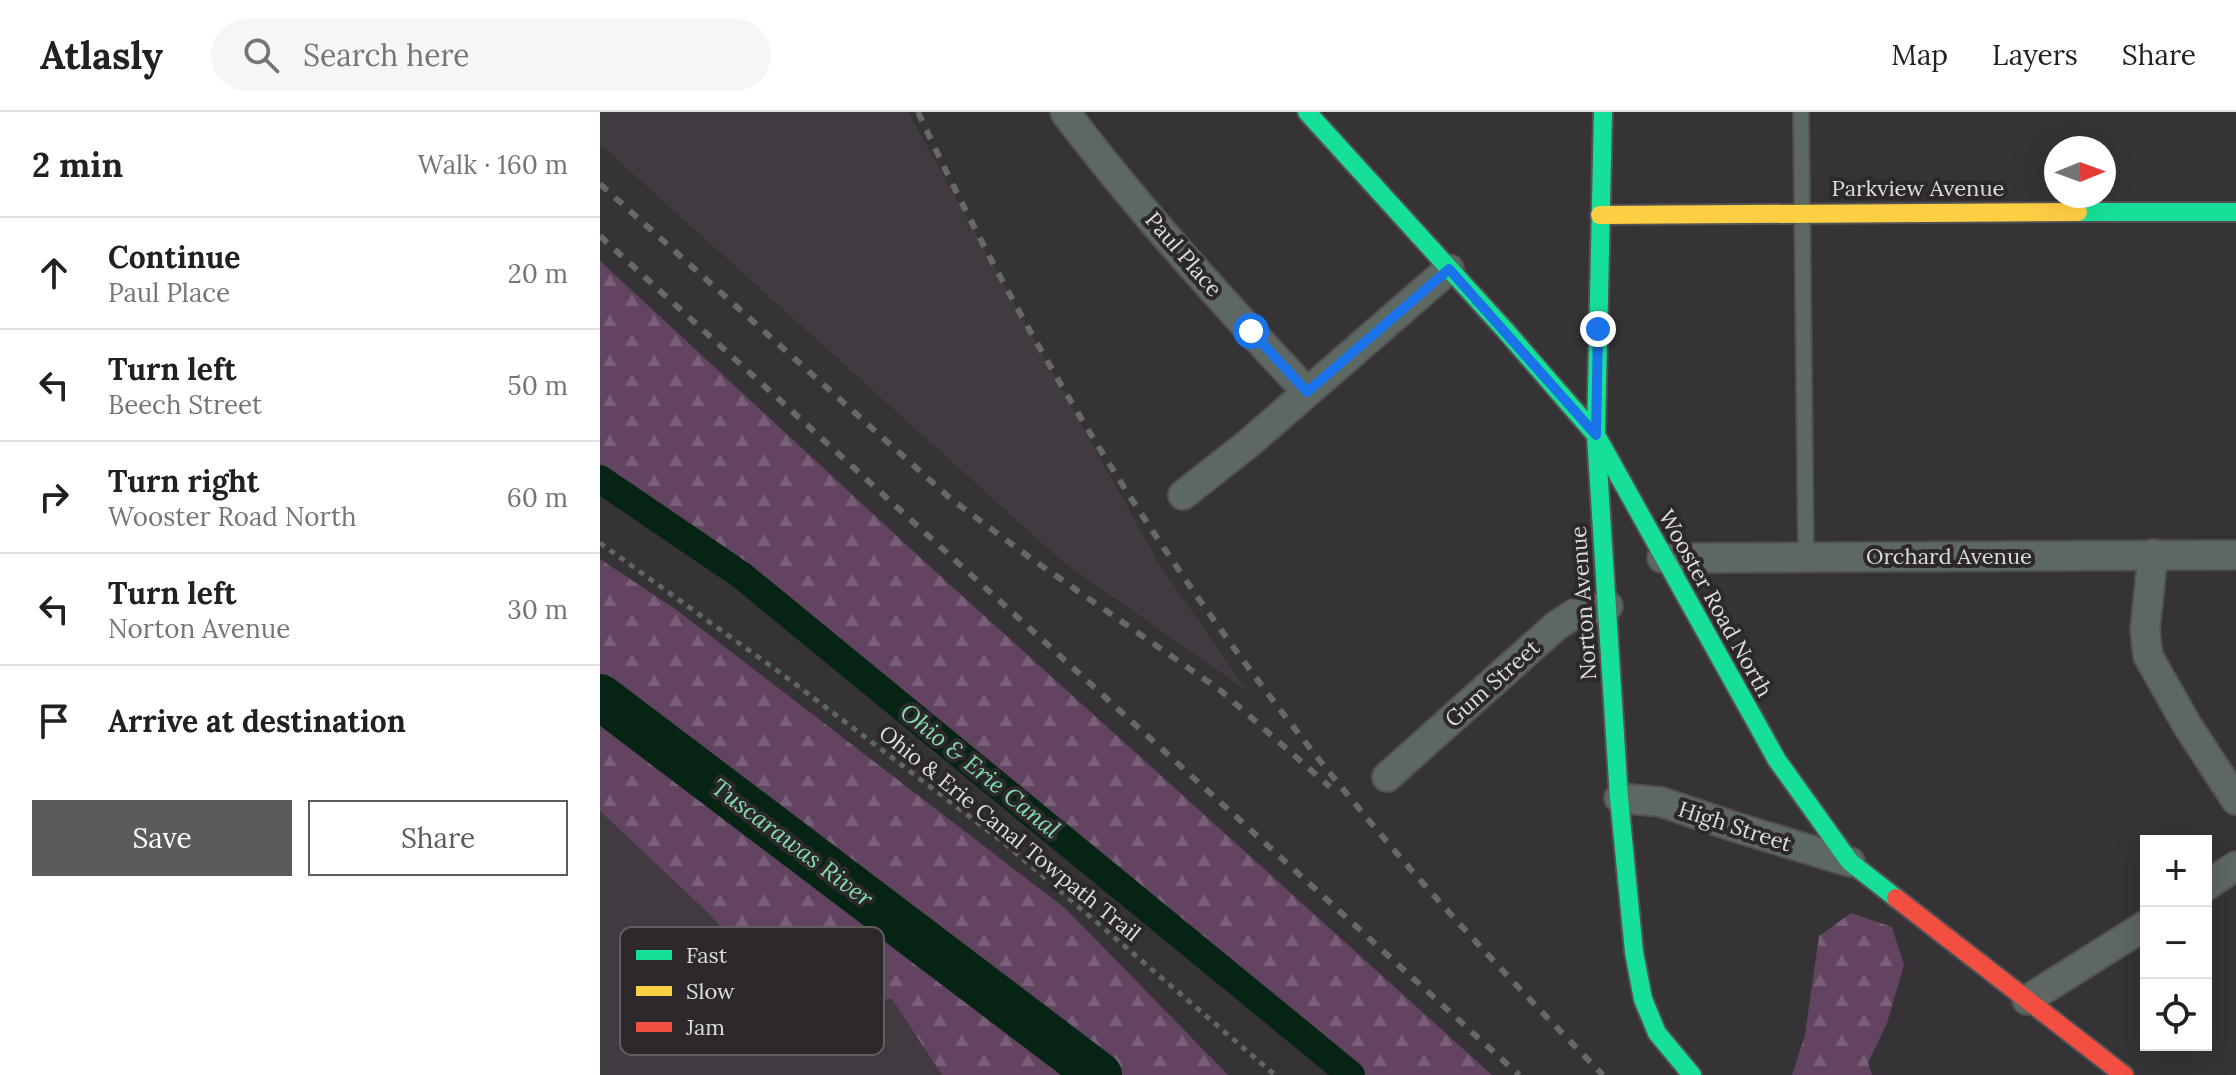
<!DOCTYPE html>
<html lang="en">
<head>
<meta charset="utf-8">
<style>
	:root { --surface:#fff; --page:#f6f6f6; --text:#202124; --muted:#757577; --line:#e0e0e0; --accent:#5b5b5d }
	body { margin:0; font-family:Lora,serif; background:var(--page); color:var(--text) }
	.controls { position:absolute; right:24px; bottom:24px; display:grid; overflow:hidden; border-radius:0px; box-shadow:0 8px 32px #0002 }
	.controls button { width:72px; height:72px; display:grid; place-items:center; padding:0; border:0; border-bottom:2px solid var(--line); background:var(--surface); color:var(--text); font:40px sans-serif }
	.compass { position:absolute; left:1444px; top:24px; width:72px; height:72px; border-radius:50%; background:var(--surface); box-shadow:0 8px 32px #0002; rotate:89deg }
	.stop { position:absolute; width:24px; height:24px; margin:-18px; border:6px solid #1a73e8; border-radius:50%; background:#fff }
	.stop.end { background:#1a73e8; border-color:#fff; box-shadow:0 2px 8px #0008 }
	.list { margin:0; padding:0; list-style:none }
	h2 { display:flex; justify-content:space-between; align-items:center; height:104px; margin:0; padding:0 32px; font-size:34px }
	h2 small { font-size:26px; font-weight:400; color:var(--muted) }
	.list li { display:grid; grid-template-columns:52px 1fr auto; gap:24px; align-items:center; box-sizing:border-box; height:112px; padding:0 32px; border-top:2px solid var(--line) }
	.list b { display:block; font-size:30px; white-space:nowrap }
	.list p { margin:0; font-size:26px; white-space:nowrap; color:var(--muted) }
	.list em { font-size:26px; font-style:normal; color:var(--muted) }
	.actions { display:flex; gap:16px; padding:24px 32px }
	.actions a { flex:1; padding:18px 0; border:2px solid var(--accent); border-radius:0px; text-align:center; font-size:28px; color:var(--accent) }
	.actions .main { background:var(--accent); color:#fff }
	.icon { flex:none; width:44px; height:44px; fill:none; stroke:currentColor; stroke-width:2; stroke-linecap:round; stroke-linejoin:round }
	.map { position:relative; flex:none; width:1636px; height:963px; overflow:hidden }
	header { display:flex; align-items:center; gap:48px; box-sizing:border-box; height:112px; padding:0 40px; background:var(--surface); border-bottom:2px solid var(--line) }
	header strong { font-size:38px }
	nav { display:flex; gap:44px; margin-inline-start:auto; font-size:28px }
	.search { width:560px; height:72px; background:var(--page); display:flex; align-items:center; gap:20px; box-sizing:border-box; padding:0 28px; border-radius:44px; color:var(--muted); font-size:30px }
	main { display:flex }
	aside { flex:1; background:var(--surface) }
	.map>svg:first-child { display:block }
</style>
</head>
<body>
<header>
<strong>Atlasly</strong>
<div class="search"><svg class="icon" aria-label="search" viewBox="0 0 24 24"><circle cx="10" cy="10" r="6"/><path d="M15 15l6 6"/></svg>Search here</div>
<nav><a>Map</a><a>Layers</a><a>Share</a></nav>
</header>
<main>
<aside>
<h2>2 min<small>Walk · 160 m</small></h2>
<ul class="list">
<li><svg class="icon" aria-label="ahead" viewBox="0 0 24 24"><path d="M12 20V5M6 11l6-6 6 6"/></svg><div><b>Continue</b><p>Paul Place</p></div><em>20 m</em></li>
<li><svg class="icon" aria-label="left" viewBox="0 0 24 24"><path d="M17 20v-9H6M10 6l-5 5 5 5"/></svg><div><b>Turn left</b><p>Beech Street</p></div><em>50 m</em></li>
<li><svg class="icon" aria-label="right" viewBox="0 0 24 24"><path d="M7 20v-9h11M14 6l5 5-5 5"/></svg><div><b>Turn right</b><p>Wooster Road North</p></div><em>60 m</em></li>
<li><svg class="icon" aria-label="left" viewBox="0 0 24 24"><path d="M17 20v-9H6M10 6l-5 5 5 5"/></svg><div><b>Turn left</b><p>Norton Avenue</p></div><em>30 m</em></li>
<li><svg class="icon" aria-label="arrive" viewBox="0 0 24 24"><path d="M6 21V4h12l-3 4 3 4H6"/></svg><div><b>Arrive at destination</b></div></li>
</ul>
<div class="actions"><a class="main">Save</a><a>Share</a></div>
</aside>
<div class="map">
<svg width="1636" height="963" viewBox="0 0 1636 963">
	<defs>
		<pattern id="forest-firs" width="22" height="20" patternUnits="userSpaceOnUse" patternTransform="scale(2)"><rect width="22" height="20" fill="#624461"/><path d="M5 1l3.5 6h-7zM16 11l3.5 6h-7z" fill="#785e77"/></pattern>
	</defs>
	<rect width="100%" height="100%" fill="#353335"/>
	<!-- built -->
	<path fill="#423a41" d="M0 0H308L558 450 647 579 463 450 0 32Z
		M0 699 106 799 194 892 292 887 342 963H0Z"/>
	<!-- forest -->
	<path fill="url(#forest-firs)" d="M0 149 326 451 892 963H752L141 463 0 367Z
		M0 447 78 499 466 797 628 963H342L292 887 194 892 106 799 0 699Z
		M1251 801 1292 815 1304 853 1287 911 1268 951 1272 963H1192L1205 923 1219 824Z"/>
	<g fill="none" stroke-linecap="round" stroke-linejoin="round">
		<!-- canal -->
		<path stroke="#062414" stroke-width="28" d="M0 367 141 463 751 963"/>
		<!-- river -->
		<path stroke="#062414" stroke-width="46" d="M0 585 499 963"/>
		<defs>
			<path id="lane" d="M1201 0 1206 445"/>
			<path id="street" d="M465 0C539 98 623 190 707 280
				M583 383 649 331 849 157
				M1553 442 1545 518 1548 544 1587 613 1636 688
				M1062 446 1636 443
				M787 665 956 514 974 502 1008 494
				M1019 686 1061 690 1132 714 1250 750
				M1606 774 1636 754
				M1427 888 1546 813"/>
			<path id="fast" d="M707 0 905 218 996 323 1177 648 1250 750 1296 786
				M1003 0 996 323 1019 686 1034 840 1043 887 1057 921 1092 963
				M1478 100H1636"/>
			<path id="slow" d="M1000 103 1478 100"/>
			<path id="jam" d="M1296 786 1524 963"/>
		</defs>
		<!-- lane casing -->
		<use href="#lane" stroke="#535153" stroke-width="18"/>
		<!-- street casing -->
		<use href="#street" stroke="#535153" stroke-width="32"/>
		<!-- fast casing -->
		<use href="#fast" stroke="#535153" stroke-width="22"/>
		<!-- slow casing -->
		<use href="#slow" stroke="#535153" stroke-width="22"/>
		<!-- jam casing -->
		<use href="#jam" stroke="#535153" stroke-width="22"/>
		<!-- path -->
		<path stroke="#5f6762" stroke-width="5" stroke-dasharray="6 6" stroke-linecap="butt" d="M0 431 186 565 403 730 675 963"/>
		<!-- lane -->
		<use href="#lane" stroke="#5c6861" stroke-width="14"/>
		<!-- street -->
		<use href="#street" stroke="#5c6861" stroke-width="28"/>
		<!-- fast -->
		<use href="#fast" stroke="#16e098" stroke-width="18"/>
		<!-- slow -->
		<use href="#slow" stroke="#ffcf43" stroke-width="18"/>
		<!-- jam -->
		<use href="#jam" stroke="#f24e42" stroke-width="18"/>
		<!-- rail -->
		<path stroke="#656a68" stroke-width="6" stroke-dasharray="10 10" stroke-linecap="butt" d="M318 0C431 244 577 475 747 682 827 780 915 873 1003 963
			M0 72 351 387 429 445 620 578 730 675
			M0 124 919 963"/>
	</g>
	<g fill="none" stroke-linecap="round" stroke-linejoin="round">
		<!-- route -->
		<path stroke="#1a73e8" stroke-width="10" d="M651 219 707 280 849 157 996 323 998 217"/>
	</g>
	<g text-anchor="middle" stroke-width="8" stroke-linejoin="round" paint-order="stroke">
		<!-- street labels -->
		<g font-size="22" fill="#dedcde" stroke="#2c282c">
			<text x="1318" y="84">Parkview Avenue</text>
			<text transform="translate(584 142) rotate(49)" y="8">Paul Place</text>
			<text x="1349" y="452">Orchard Avenue</text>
			<text transform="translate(983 491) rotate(-94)" y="8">Norton Avenue</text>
			<text transform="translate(1116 491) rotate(61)" y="8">Wooster Road North</text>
			<text transform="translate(892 571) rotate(-42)" y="8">Gum Street</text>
			<text transform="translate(1135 714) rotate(18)" y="8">High Street</text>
			<text transform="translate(410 721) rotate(39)" y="8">Ohio &amp; Erie Canal Towpath Trail</text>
		</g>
		<!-- water labels -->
		<g font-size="24" font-style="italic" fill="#84dea9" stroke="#2c282c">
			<text transform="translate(380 659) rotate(39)" y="8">Ohio &amp; Erie Canal</text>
			<text transform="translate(192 731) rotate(37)" y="8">Tuscarawas River</text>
		</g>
	</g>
	<!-- legend -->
	<rect x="20" y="815" width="264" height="128" rx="12" fill="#2c282c" stroke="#615e61" stroke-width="2"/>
	<rect x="36" y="838" width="36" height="10" fill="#16e098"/>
	<rect x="36" y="874" width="36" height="10" fill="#ffcf43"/>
	<rect x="36" y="910" width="36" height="10" fill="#f24e42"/>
	<g font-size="22" fill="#dedcde">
		<text x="86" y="851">Fast</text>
		<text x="86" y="887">Slow</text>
		<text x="86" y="923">Jam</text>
	</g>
</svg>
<div class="controls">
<button>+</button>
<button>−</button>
<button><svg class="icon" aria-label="locate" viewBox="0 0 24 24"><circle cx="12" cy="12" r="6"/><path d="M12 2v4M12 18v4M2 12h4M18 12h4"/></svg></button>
</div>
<svg class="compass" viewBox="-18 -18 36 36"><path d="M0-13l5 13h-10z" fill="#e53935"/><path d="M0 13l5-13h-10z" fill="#757577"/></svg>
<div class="stop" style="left:651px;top:219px"></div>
<div class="stop end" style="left:998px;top:217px"></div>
</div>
</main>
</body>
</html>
